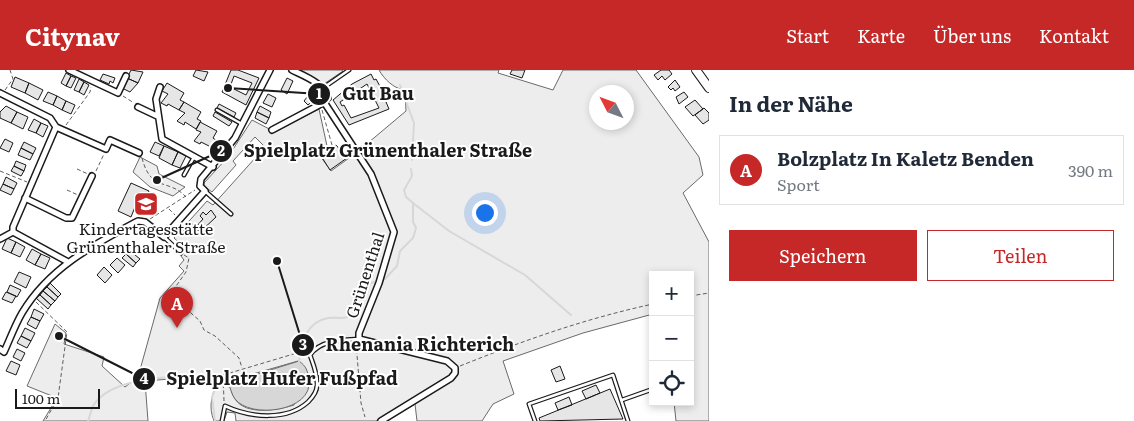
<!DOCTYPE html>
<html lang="de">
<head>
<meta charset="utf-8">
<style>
	:root { --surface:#fff; --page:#f2f2f3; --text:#1f2937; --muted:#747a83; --line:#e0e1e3; --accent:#c62828 }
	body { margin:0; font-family:Literata,serif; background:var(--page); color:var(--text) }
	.controls { position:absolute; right:15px; bottom:15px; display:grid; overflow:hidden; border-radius:0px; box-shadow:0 2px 8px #0003 }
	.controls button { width:45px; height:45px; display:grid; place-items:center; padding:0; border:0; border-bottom:1px solid var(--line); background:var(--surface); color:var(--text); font:25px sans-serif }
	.compass { position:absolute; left:589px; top:15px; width:45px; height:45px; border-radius:50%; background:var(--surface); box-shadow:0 2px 8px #0003; rotate:312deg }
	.scale { position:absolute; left:15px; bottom:12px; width:85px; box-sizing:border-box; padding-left:5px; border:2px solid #1a1a1a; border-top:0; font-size:14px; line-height:18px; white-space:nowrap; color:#1a1a1a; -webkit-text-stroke:4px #fff; paint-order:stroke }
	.you { position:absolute; left:484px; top:142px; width:18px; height:18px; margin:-12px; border:4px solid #fff; border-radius:50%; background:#1a73e8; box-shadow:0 0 0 8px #1a73e833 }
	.badge { display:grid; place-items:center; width:32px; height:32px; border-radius:50%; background:var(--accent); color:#fff; font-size:16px; font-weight:700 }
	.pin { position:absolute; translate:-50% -41px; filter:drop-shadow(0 1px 2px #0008) }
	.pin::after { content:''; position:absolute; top:26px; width:18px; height:15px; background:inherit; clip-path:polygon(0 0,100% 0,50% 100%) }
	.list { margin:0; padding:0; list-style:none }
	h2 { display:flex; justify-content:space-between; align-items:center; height:65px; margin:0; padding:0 20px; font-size:21px }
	h2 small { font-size:16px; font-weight:400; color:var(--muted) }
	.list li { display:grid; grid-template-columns:32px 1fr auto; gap:15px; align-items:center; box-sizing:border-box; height:70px; margin:0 10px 10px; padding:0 10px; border:1px solid var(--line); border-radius:0px }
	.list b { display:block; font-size:19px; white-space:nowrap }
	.list p { margin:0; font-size:16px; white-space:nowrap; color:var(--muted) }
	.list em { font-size:16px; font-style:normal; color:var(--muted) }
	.actions { display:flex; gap:10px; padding:15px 20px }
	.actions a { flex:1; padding:11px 0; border:1px solid var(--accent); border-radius:0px; text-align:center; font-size:18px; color:var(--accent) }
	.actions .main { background:var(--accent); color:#fff }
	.icon { flex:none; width:28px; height:28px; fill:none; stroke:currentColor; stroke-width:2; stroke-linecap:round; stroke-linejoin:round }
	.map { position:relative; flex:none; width:709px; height:351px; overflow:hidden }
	header { display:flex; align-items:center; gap:30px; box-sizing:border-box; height:70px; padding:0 25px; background:var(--accent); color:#fff }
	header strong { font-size:24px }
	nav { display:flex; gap:28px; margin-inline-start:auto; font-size:18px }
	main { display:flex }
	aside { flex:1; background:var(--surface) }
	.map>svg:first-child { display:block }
</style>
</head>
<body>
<header>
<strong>Citynav</strong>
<nav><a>Start</a><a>Karte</a><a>Über uns</a><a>Kontakt</a></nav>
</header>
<main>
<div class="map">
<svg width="709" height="351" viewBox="0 0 709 351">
	<rect width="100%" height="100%" fill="#fff"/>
	<!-- green -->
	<path fill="#ededed" stroke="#6a6a6a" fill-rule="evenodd" d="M301 0H342L343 1 324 14Z
		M379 0H499L498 3 553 20 563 0H636L699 87 703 105 683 123 709 172V351H676L674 332H690V205H653V244L583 263 503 291 514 324 493 334 482 351H417L415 334 397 345 396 340 376 351H236L235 343 227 342 224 351H214C208 336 212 326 217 312L208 306 145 311 148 351H43L57 328 27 316 55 254 66 263 64 274 104 287 102 296 125 317 138 307 160 228 184 201 179 196 184 190 181 186 186 179 174 168 207 131 213 135 265 77 255 67 233 91 236 95 212 122 204 116V113L228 87 252 50 275 62 319 39 327 76 318 83 331 101 356 83 406 41 405 20C394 19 384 9 379 0ZM596 22H626V52H596ZM298 291 294 335C278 340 246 346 235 329 232 325 231 319 229 314L246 306Z
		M140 87 157 96 159 104 185 117 173 126 150 117 133 102Z"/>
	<!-- water -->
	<path fill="#d7d7d7" stroke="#6a6a6a" d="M299 291C306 296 308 301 309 310 313 342 250 349 235 329 231 324 231 317 227 312L229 310 235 311Z"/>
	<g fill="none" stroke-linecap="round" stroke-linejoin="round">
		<!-- stream -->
		<path stroke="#d7d7d7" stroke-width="2" d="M400 15 414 53 412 90
			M413 133 449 161 525 205 571 245
			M299 292C302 274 305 252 328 248 334 247 341 249 347 247 358 243 365 222 371 213L385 209 397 196 400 181 413 168 416 158 413 152V133L406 127 404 120 412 106 411 99
			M88 351C90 346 91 340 93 336 111 306 173 307 203 305H210L218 312H230
			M215 351 212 327 218 312"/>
	</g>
	<!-- building -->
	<path fill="#e6e6e6" stroke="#1a1a1a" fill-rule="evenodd" d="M131 0 143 2 138 13 127 8Z
		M196 0 208 2 204 11 193 6Z
		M231 0H238L259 8 246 35 222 22ZM234 6 252 13 246 25 230 17Z
		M512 0H525L522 8 510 4Z
		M661 0H669L672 4 665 10 662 6 658 10 654 5Z
		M66 3 71 6 66 16 61 13Z
		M103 4 115 8 113 13 110 11 109 14 100 10Z
		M371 4 374 10 376 9 388 31 386 32 389 39 349 55 333 30 352 14ZM367 14 379 38 351 48 344 35 342 36 340 32Z
		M71 6 76 8 71 18 66 16Z
		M15 7 29 13 25 23 11 17Z
		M127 8 138 13 130 22 122 18Z
		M287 8 293 11 287 24 281 20Z
		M79 9 84 12 79 22 74 20Z
		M675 10 680 17 675 21 673 18 671 20 668 17Z
		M84 12 89 15 84 25 79 22Z
		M29 13 43 20 38 30 25 23Z
		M167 13 184 23 180 30 184 32 179 40 168 34 167 36 161 33 168 24 162 21Z
		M48 22 57 26 53 35 43 31Z
		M311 22 317 27 308 35 304 31Z
		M684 22 688 27 679 34 676 27Z
		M268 24 276 28 272 37 263 33Z
		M57 26 66 31 62 40 53 35Z
		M695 30 703 39 693 46 685 37Z
		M66 31 75 35 71 44 62 40Z
		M184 32 201 42 197 49 201 51 196 59 185 52 184 55 177 51 185 43 179 40Z
		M219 34 236 43 234 47 217 38Z
		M6 36 17 42 11 53 0 48V42Z
		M260 36 271 42 269 48 257 42Z
		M704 38 709 43V50L703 54 695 45Z
		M17 42 28 47 23 59 11 53Z
		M215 42 232 52 229 56 213 46Z
		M257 42 269 48 266 54 255 48Z
		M34 49 41 53 36 63 28 60Z
		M200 52 217 61 213 68 217 71 213 78 201 72 200 74 194 71 201 62 196 60Z
		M41 53 48 56 43 67 36 63Z
		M5 69 13 73 9 82 0 78Z
		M24 72 36 78 33 84 21 78Z
		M155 72 164 76 159 86 150 82Z
		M336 75 347 88 330 100 321 86Z
		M164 76 178 82 172 95 159 88Z
		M21 78 33 84 30 90 18 85Z
		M178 82 186 86 180 98 172 95Z
		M16 91 26 95 24 101 14 96Z
		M14 96 24 101 21 106 11 101Z
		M6 107 17 113 14 119 3 114Z
		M131 113 149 121 140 139 135 137 131 147 118 141Z
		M3 114 14 119 11 125 0 120Z
		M211 140 216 147 200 162 198 160 191 167 183 160 191 152 195 158 203 149 200 146 203 142 206 145Z
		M7 168 16 172 11 183 2 179Z
		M16 172 25 177 20 187 11 183Z
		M32 179 41 184 35 195 26 190Z
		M129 180 140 189 136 193 126 184Z
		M41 184 50 188 45 199 35 195Z
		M126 184 136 193 133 197 122 188Z
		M117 188 125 195 118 203 110 195Z
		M104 197 112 205 105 213 97 205Z
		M19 202 31 207 26 218 14 212Z
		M50 213 61 224 58 227 47 217Z
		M10 215 21 220 17 227 7 222Z
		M47 217 58 227 55 231 43 221Z
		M43 221 55 231 51 235 40 225Z
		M6 222 16 226 12 233 2 229Z
		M40 225 51 235 48 239 36 228Z
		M34 239 44 244 40 251 31 247Z
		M31 247 40 251 36 259 27 254Z
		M25 258 35 263 31 271 21 266Z
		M21 266 31 271 27 278 17 273Z
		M17 279 25 283 21 291 13 287Z
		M11 291 20 295 16 305 6 301Z
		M560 296 565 309 556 312 551 300Z
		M596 315 600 323 586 329 582 321Z
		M610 319 623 349 540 351 539 348Z
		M569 327 572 335 558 340 555 333Z"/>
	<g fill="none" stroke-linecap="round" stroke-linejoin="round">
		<defs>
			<path id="service" d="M323 18 349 0
				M217 40 242 54
				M184 105 194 87
				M206 122 231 144
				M164 167 181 183
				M622 330 653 319
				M222 351 225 336C251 348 287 351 308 332 313 327 317 322 317 315 318 305 313 294 310 285 320 270 342 270 359 269
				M535 351 529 334 613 305 628 351"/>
			<path id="minor" d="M69 0 118 23 126 6
				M160 17 156 29 162 69 213 97
				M0 23 50 48 56 57 13 157V162L68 192
				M324 32 371 104 394 162 379 213 359 263V269L447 291 455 298V303L451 308 381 351
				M138 37 157 46
				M56 57 106 79 110 70 139 83
				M272 60 321 34 328 28C324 13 304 6 292 0
				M25 128 66 148H72L92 106
				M0 169 13 162
				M0 279 4 282C10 269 15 255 22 243 49 198 93 175 138 151L145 152 164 167 205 121 200 116 201 109 235 68 270 0"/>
			<path id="secondary" d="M696 0 709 18"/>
		</defs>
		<!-- service casing -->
		<use href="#service" stroke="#1a1a1a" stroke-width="5"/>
		<!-- minor casing -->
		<use href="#minor" stroke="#1a1a1a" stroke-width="8"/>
		<!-- secondary casing -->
		<use href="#secondary" stroke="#1a1a1a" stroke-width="10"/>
		<!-- path -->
		<path stroke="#5f5f5f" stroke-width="1" stroke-dasharray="4 2.5" stroke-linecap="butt" d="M5 20 13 9 10 0
			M123 26 134 33
			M322 40 332 75
			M66 55 90 22 91 17
			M142 88C151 123 169 108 186 127
			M77 99 88 104
			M0 101 27 112
			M96 101 104 84
			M67 120 78 125
			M169 139 175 145
			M150 149 195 120
			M184 185 189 188 186 202 174 219 175 229 200 251 204 260 215 266 239 288 242 298
			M690 226 709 223
			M36 232 67 262 58 328 45 351
			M356 273 361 333 365 347
			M460 296C525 270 584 249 653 234
			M224 331 223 305 297 283 306 285"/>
		<!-- service -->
		<use href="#service" stroke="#fff" stroke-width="2.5"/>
		<!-- minor -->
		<use href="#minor" stroke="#fff" stroke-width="5"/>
		<!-- secondary -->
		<use href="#secondary" stroke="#fff" stroke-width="8"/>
	</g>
	<!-- icons -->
	<defs>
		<symbol id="school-square" viewBox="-11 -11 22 22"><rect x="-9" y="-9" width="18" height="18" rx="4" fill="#c62828" stroke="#fff"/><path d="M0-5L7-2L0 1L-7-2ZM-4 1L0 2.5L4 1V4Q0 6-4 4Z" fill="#fff"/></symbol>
	</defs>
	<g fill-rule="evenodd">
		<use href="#school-square" x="132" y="120" width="28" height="28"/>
	</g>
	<g text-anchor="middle" stroke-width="4" stroke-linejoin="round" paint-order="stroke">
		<!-- poi labels -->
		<g font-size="16" fill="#1a1a1a" stroke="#fff">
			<text x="146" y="165">Kindertagesstätte<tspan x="146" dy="18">Grünenthaler Straße</tspan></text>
		</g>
		<!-- street labels -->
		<g font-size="16" fill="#1a1a1a" stroke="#fff">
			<text transform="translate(365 205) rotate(-72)" y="6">Grünenthal</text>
		</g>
	</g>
	<!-- callouts -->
	<path fill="none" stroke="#1a1a1a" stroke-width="2" d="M228 18L319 24M157 110L221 81M277 191L303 275M59 266L144 309"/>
	<g fill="#1a1a1a" stroke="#fff" stroke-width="2">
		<circle cx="228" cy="18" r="5"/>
		<circle cx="157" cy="110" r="5"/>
		<circle cx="277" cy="191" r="5"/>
		<circle cx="59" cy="266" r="5"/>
		<circle cx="319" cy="24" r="12"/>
		<circle cx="221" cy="81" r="12"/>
		<circle cx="303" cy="275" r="12"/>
		<circle cx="144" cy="309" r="12"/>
	</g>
	<g font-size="15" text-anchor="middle" font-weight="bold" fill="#fff">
		<text x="319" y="29">1</text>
		<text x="221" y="86">2</text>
		<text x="303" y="280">3</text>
		<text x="144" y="314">4</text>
	</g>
	<g font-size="18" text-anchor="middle" font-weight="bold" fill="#1a1a1a" stroke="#fff" stroke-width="4" stroke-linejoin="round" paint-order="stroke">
		<text x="378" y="30">Gut Bau</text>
		<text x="388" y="87">Spielplatz Grünenthaler Straße</text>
		<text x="420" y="281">Rhenania Richterich</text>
		<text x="282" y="315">Spielplatz Hufer Fußpfad</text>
	</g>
</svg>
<div class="controls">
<button>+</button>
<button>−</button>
<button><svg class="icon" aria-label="locate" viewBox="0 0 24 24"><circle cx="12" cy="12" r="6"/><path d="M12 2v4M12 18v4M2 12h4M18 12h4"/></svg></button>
</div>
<svg class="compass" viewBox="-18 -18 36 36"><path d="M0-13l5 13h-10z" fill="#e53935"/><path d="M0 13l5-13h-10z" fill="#747a83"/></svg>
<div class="scale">100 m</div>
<div class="you"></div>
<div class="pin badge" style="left:177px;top:258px">A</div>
</div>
<aside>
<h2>In der Nähe<small></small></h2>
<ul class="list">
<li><span class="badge">A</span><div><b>Bolzplatz In Kaletz Benden</b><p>Sport</p></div><em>390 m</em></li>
</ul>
<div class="actions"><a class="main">Speichern</a><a>Teilen</a></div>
</aside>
</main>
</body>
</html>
